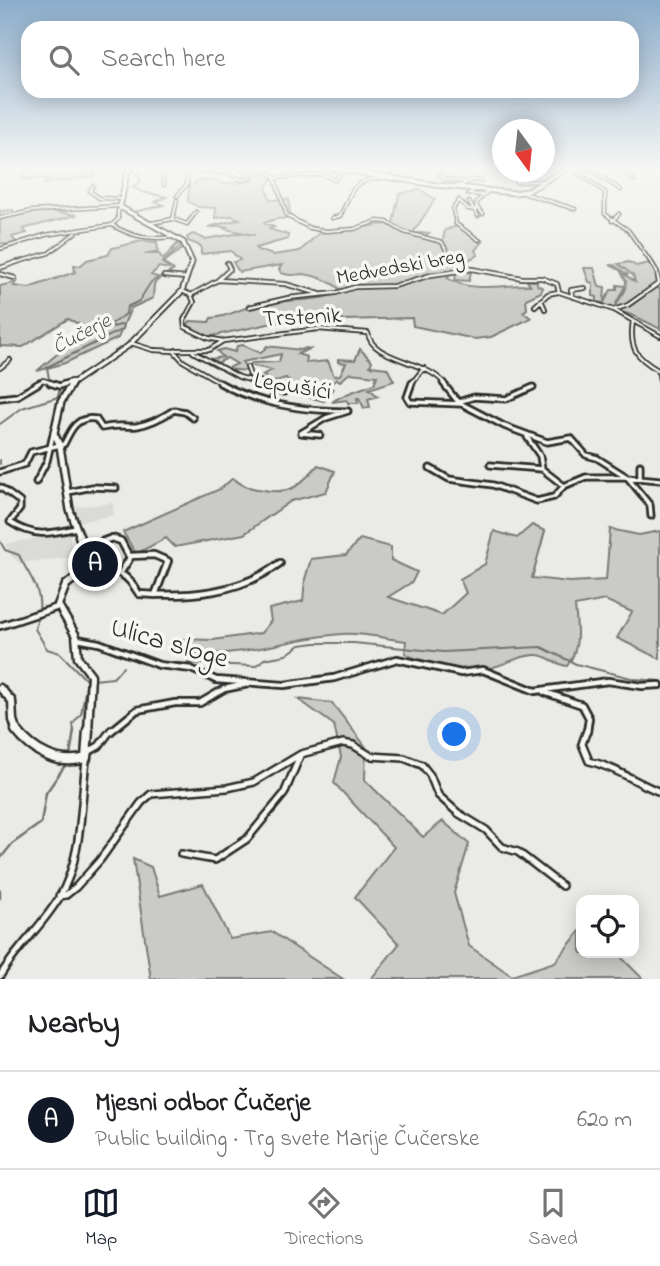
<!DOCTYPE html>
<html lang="en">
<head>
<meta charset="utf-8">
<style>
	:root { --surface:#fff; --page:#f6f6f6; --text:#202124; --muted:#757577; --line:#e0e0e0; --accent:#111827 }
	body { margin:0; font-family:"Indie Flower",sans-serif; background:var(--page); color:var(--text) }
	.controls { position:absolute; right:21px; bottom:21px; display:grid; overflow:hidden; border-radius:14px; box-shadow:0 4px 18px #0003 }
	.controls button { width:63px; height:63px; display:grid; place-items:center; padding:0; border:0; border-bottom:2px solid var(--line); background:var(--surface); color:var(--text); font:35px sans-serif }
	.compass { position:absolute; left:492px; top:119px; width:63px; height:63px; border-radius:50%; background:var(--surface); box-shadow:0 4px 18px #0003; rotate:165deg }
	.you { position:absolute; left:455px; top:735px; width:24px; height:24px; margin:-18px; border:5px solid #fff; border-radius:50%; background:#1a73e8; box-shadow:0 0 0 10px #1a73e833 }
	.badge { display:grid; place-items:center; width:46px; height:46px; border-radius:50%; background:var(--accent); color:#fff; font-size:23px; font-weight:700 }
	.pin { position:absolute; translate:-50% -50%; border:4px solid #fff; box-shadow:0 2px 7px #0006 }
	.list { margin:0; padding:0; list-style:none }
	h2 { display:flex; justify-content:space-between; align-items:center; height:91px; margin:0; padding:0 28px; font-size:30px }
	h2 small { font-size:23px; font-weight:400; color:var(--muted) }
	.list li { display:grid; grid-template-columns:46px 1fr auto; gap:21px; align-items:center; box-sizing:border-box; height:98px; padding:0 28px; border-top:2px solid var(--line) }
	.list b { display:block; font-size:26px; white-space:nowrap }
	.list p { margin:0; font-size:23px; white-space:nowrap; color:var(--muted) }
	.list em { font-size:23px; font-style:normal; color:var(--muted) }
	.icon { flex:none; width:38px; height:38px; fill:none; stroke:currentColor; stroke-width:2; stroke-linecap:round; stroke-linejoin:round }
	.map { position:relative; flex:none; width:660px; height:979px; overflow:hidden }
	.search { position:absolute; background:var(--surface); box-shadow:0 4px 18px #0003; left:21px; right:21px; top:21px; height:77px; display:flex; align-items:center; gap:18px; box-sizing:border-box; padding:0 24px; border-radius:21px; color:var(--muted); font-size:26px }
	.sheet { height:189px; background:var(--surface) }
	nav { display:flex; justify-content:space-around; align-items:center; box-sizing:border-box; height:98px; border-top:2px solid var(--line); background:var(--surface); font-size:19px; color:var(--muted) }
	nav a { display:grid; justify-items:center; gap:4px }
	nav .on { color:var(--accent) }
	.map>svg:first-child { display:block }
</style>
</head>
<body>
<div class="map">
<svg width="660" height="979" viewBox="0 0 660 979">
	<rect width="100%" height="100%" fill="#eaeae6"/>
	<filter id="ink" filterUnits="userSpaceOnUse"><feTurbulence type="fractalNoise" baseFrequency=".0143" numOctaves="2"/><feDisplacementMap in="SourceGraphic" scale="14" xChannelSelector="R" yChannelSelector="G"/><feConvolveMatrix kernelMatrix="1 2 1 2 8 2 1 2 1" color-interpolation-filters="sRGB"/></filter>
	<g filter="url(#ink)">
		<!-- built -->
		<path fill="#dadad6" d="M113 503 114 515 78 522 73 507Z
			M70 532 72 557 19 563 9 553 6 544Z"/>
		<!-- green -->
		<path fill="#cacac7" stroke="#7a7a79" stroke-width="2" d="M23 168H82V171L95 170 94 176 44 184 50 178 22 180 23 172 28 171 22 170Z
			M254 174H267L273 177 266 187 270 200 289 199 290 215 294 218 276 219 264 223 274 227 269 229 288 235V239L256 248 257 250 273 255 300 251 319 233 393 223 399 194 420 189 435 199 413 233H429L423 238 442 244 445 230 460 225 483 241 475 250 478 255 462 263 463 269 457 270 471 272 469 281 455 280 457 270 447 278C474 294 504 284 530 285L527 281H537V285L543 288 541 292 526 299 527 309 523 312 531 318 491 337 475 339 413 326 412 318 278 322 207 337 188 325 190 321 209 322 211 318C227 317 238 310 254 305 283 297 314 305 342 291 332 282 318 276 304 274 294 274 293 277 281 273L279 269 282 265 239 272 233 262 240 260 231 251 201 254V246L188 241 187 237 193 234 205 239 240 233 255 235 225 229 227 227H208L240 219 232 216 215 218 216 208 198 207 188 201 189 185 195 184V181L219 180 222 184 251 181Z
			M13 210V214L5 215 49 211 77 215 23 229 27 233 12 237 17 243 10 245 0 243V211Z
			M142 241 157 242 158 251 145 254H159L163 259 178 243 184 248 164 262 169 269 159 267 151 275 160 278 154 284 153 298 131 308 118 338 65 363 37 371 88 328 68 319 23 347 0 346V286L17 282 14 286 29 288 75 272 74 265 80 266 87 260 108 255 112 248Z
			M629 262 636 266 649 263 656 272 658 281 655 287 660 289V329C644 320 630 313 614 310V307L611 310 603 308 604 303 597 302V297L593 296V283L589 282 584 268H594L599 286 605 287 604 302 611 290H617V285L625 286 615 306 625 291 626 281 620 270 610 265H614L627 274H624L635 282 633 275 618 264Z
			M243 345 261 353 267 346 301 350 306 348 310 349 297 354 307 357 306 363 328 361 334 376 340 375 346 363 338 362V359L355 360 360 349 372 361 370 366 387 368 394 381 369 389 378 396 368 399 370 407 364 408 359 398H357L358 403H348L347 400 332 402C346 392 359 390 374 384L377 376 350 373 340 381 337 379 328 386 333 389 324 401 296 394 283 387 289 381 286 378 273 382 262 375 272 370 249 365 252 363 279 362 281 354 242 362 248 371 226 369 237 364 227 358 214 365 204 360 223 357 217 351 224 349 235 352 237 346Z
			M318 465 335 471 326 492 291 501 244 534 175 547 166 538 136 554 123 532 220 489 233 478C243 487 251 488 264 490 292 495 300 485 318 465Z
			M532 525 545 531 532 578 570 582 606 580 610 529 639 535 660 531V659L617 638 632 612 605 600 575 606C577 628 581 648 567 666 555 664 549 656 537 655 520 654 504 666 489 668 463 673 437 665 412 657L405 653 406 641C386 639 362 632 342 634 281 638 234 664 171 649L178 639 213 640 261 633 271 621 269 609 303 601 305 579 311 559 346 555 360 539 391 547V560L417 572 412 582 388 597 442 615 466 593 460 579 485 564 494 531 517 538Z
			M298 699 332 703 366 747 365 780 423 837 443 821 469 844 454 893 469 946 512 976 555 962 581 930V953H617L643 979H371L399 944 355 897 394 847 334 783 341 757 334 725Z
			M133 859 151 867 160 896 203 884 230 939 272 932 343 979H151Z"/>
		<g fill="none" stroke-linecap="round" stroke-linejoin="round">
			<!-- stream-far1 -->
			<path stroke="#727270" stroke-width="2" d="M134 212 164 205 155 202 167 197 142 192 133 187 141 181 136 175 143 168
				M144 218 163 229
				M57 383 49 379 47 367 123 329 124 324 113 327 111 324 126 314 127 307 139 301 151 282 174 270 162 263 183 244
				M0 424 22 408 58 397 60 387
				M0 460V464
				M0 541 5 550 19 555C28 575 42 588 39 611
				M38 617 35 629 47 649 60 653 87 681 81 714 73 724 74 732
				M156 662 256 666 264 659 286 655 300 645 315 643H354L443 652 541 647 576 664 635 679 660 681
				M94 680 113 678 123 667"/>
			<!-- stream -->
			<path stroke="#727270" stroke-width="2.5" d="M70 756 74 730
				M0 859 12 844 41 823 46 793 66 764
				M0 890V898"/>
			<defs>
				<path id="street-far4" d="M163 168 227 173 242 180 252 177V174L240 168
					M259 168 274 176 287 216 310 228 326 231 354 229 377 221 387 222 404 232 442 242 452 261 460 264
					M571 168 605 192V214L628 230 652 264
					M616 168 634 180
					M575 169 592 171 621 190
					M518 172 516 182 545 181
					M439 174 445 179 467 182
					M377 175 400 168
					M274 178 323 174 334 180 343 171
					M164 185 163 175 167 169
					M93 186 90 191 99 198 123 199
					M459 186 472 180 481 181
					M474 190 468 194 483 195
					M523 193 575 209
					M177 196 187 184V170
					M469 202 478 216
					M476 206 483 214
					M0 218 32 211 120 206
					M332 218 340 216C353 191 349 181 382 178
					M173 219 177 200
					M612 221 619 214
					M151 223 173 219 187 224 196 212
					M112 225C132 237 149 240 173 237
					M479 240 456 224 453 209 459 200 468 209 476 210 477 202 487 192
					M0 249 45 235 112 225 118 219V211L121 208
					M11 264 49 253 75 233"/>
				<path id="street-far3" d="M455 262 469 267
					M651 262 657 272 659 283 628 305 614 310 633 321C629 347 635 357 658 370L660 380
					M0 268 17 262
					M0 274 15 278
					M164 276 187 278
					M218 280 230 269 227 263
					M182 291 191 295 194 302 184 320 185 327 208 338 223 341 318 329 368 333C371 360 426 360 445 384
					M191 295 218 280 285 284 320 294
					M573 297 571 290 585 288
					M541 300 545 309
					M535 306 548 294 558 292
					M249 307 288 298 336 293 355 287 394 286 431 275 472 269 522 278H542L557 284 559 292 614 310
					M633 321 660 336
					M131 343 153 350 174 351 183 361 223 384
					M176 350H209L223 341
					M193 352 239 377 264 384
					M247 367 250 375 264 384
					M0 368 10 360
					M36 384 43 380 55 384
					M63 384 72 381
					M411 384 424 368"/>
				<path id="street-far2" d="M50 383 59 386 68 383
					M220 383C259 405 304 411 348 411L326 418 301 433 320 435
					M259 383 264 384
					M261 383 274 391 271 402
					M412 383 407 397 410 402 462 404
					M443 383 458 402 504 426 547 442 571 438 586 455 597 458 627 477 660 480
					M274 391 284 392
					M0 398 17 396 39 383
					M458 402 474 397 506 399 533 387
					M527 437 540 456 542 469
					M490 465 542 469 564 486 586 477H627L650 505 651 516
					M640 465V477
					M430 468 449 479 493 485 537 501 554 497 564 486
					M0 472 25 464 31 452 64 444C71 429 77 416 96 419L102 428C117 424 123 427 137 426 150 424 163 417 174 410L185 412 193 418
					M36 482 47 461 54 430
					M0 487 20 502V509L10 522C34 538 50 534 76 528
					M68 492 92 487 116 488"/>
				<path id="street-far1" d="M83 549 112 538 121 541 130 558 121 572
					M129 556 154 555 168 561 155 595
					M88 570C117 572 123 568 139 594 188 597 240 594 280 563
					M0 626 58 607
					M77 639 99 643 159 665 191 669 216 680 284 685 334 678 397 659 461 673 483 670 535 691 608 681 642 686 660 685
					M544 692 582 705 589 718 587 732
					M110 732 137 710 175 703H200L224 689 248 684"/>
				<path id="street" d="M587 730 582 744 589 761C615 767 635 782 660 792
					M88 752 99 746 111 730
					M181 854 215 860 247 839 284 794 300 756
					M59 896 66 895 76 887 100 860 141 803 151 794 227 788 254 782 301 754 343 743 353 745 371 756 404 758 422 765 430 775 438 795 458 813 486 830 502 847 518 852 562 886
					M0 976C17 948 42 926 59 898 83 857 80 807 86 761"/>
				<path id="secondary-far3" d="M330 168 436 185 514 193 528 191 567 168
					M71 384 128 346 182 291 192 262 183 242 120 207 127 173 131 168"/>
				<path id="secondary-far2" d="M72 383 61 402 54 433 60 446 70 510 80 537"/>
				<path id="secondary-far1" d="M79 536 90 566 66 585 58 605 76 636 78 658 91 675 88 732
					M79 573 84 551
					M0 688 12 701 13 720 17 732"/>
				<path id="secondary" d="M16 730C33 752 59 766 86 758L88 730"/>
			</defs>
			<!-- street-far4 casing -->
			<use href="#street-far4" stroke="#2b2b2b" stroke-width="5"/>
			<!-- street-far3 casing -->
			<use href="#street-far3" stroke="#2b2b2b" stroke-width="6"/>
			<!-- street-far2 casing -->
			<use href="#street-far2" stroke="#2b2b2b" stroke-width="9"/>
			<!-- street-far1 casing -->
			<use href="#street-far1" stroke="#2b2b2b" stroke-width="10"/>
			<!-- street casing -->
			<use href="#street" stroke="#2b2b2b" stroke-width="10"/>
			<!-- secondary-far3 casing -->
			<use href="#secondary-far3" stroke="#2b2b2b" stroke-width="7"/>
			<!-- secondary-far2 casing -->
			<use href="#secondary-far2" stroke="#2b2b2b" stroke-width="10"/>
			<!-- secondary-far1 casing -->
			<use href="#secondary-far1" stroke="#2b2b2b" stroke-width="11"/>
			<!-- secondary casing -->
			<use href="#secondary" stroke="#2b2b2b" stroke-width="13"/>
			<!-- street-far4 -->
			<use href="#street-far4" stroke="#f6f6f2" stroke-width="2"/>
			<!-- street-far3 -->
			<use href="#street-far3" stroke="#f6f6f2" stroke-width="2.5"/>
			<!-- street-far2 -->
			<use href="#street-far2" stroke="#f6f6f2" stroke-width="3.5"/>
			<!-- street-far1 -->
			<use href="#street-far1" stroke="#f6f6f2" stroke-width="4.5"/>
			<!-- street -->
			<use href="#street" stroke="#f6f6f2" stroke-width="5"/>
			<!-- secondary-far3 -->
			<use href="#secondary-far3" stroke="#f6f6f2" stroke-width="3.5"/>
			<!-- secondary-far2 -->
			<use href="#secondary-far2" stroke="#f6f6f2" stroke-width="5"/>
			<!-- secondary-far1 -->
			<use href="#secondary-far1" stroke="#f6f6f2" stroke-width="6"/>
			<!-- secondary -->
			<use href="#secondary" stroke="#f6f6f2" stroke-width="8"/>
		</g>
	</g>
	<!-- sky -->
	<linearGradient id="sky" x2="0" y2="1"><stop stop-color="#8bacca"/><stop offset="0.55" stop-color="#f6f6f4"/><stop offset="1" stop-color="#f6f6f4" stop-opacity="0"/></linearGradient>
	<rect width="660" height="305" fill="url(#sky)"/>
	<g text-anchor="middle" stroke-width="7" stroke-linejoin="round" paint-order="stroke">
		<!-- far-street labels -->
		<g font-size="21" fill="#2b2b2b" stroke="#f6f6f2">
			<text transform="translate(400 266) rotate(-10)" y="7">Medvedski breg</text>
		</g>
		<!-- far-water labels -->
		<g font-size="21" font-style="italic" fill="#545453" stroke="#f6f6f2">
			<text transform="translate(81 333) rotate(-28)" y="7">Čučerje</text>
		</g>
		<!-- street labels -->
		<g font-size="24" fill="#2b2b2b" stroke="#f6f6f2">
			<text transform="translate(302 316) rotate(-3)" y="8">Trstenik</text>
			<text transform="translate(293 385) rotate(9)" y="8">Lepušići</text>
		</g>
		<!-- near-street labels -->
		<g font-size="28" fill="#2b2b2b" stroke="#f6f6f2">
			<text transform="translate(170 641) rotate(16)" y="10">Ulica sloge</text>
		</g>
	</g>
</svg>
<div class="controls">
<button><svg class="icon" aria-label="locate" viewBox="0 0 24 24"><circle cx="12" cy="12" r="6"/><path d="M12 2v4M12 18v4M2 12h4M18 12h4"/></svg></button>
</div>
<svg class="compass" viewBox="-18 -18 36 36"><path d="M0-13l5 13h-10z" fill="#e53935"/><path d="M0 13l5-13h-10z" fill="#757577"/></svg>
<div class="you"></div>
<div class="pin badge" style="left:95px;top:564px">A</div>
<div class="search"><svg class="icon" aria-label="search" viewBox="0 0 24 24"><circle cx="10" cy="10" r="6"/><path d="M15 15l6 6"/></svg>Search here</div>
</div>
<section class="sheet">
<h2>Nearby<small></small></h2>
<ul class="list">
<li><span class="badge">A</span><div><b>Mjesni odbor Čučerje</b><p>Public building · Trg svete Marije Čučerske</p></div><em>620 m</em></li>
</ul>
</section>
<nav>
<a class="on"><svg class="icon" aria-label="map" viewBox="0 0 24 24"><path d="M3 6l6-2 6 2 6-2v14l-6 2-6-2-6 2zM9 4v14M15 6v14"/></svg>Map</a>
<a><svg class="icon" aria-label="directions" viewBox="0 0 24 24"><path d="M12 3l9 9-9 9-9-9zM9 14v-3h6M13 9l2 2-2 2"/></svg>Directions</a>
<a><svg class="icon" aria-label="saved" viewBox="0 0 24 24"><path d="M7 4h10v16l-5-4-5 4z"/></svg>Saved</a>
</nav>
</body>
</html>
